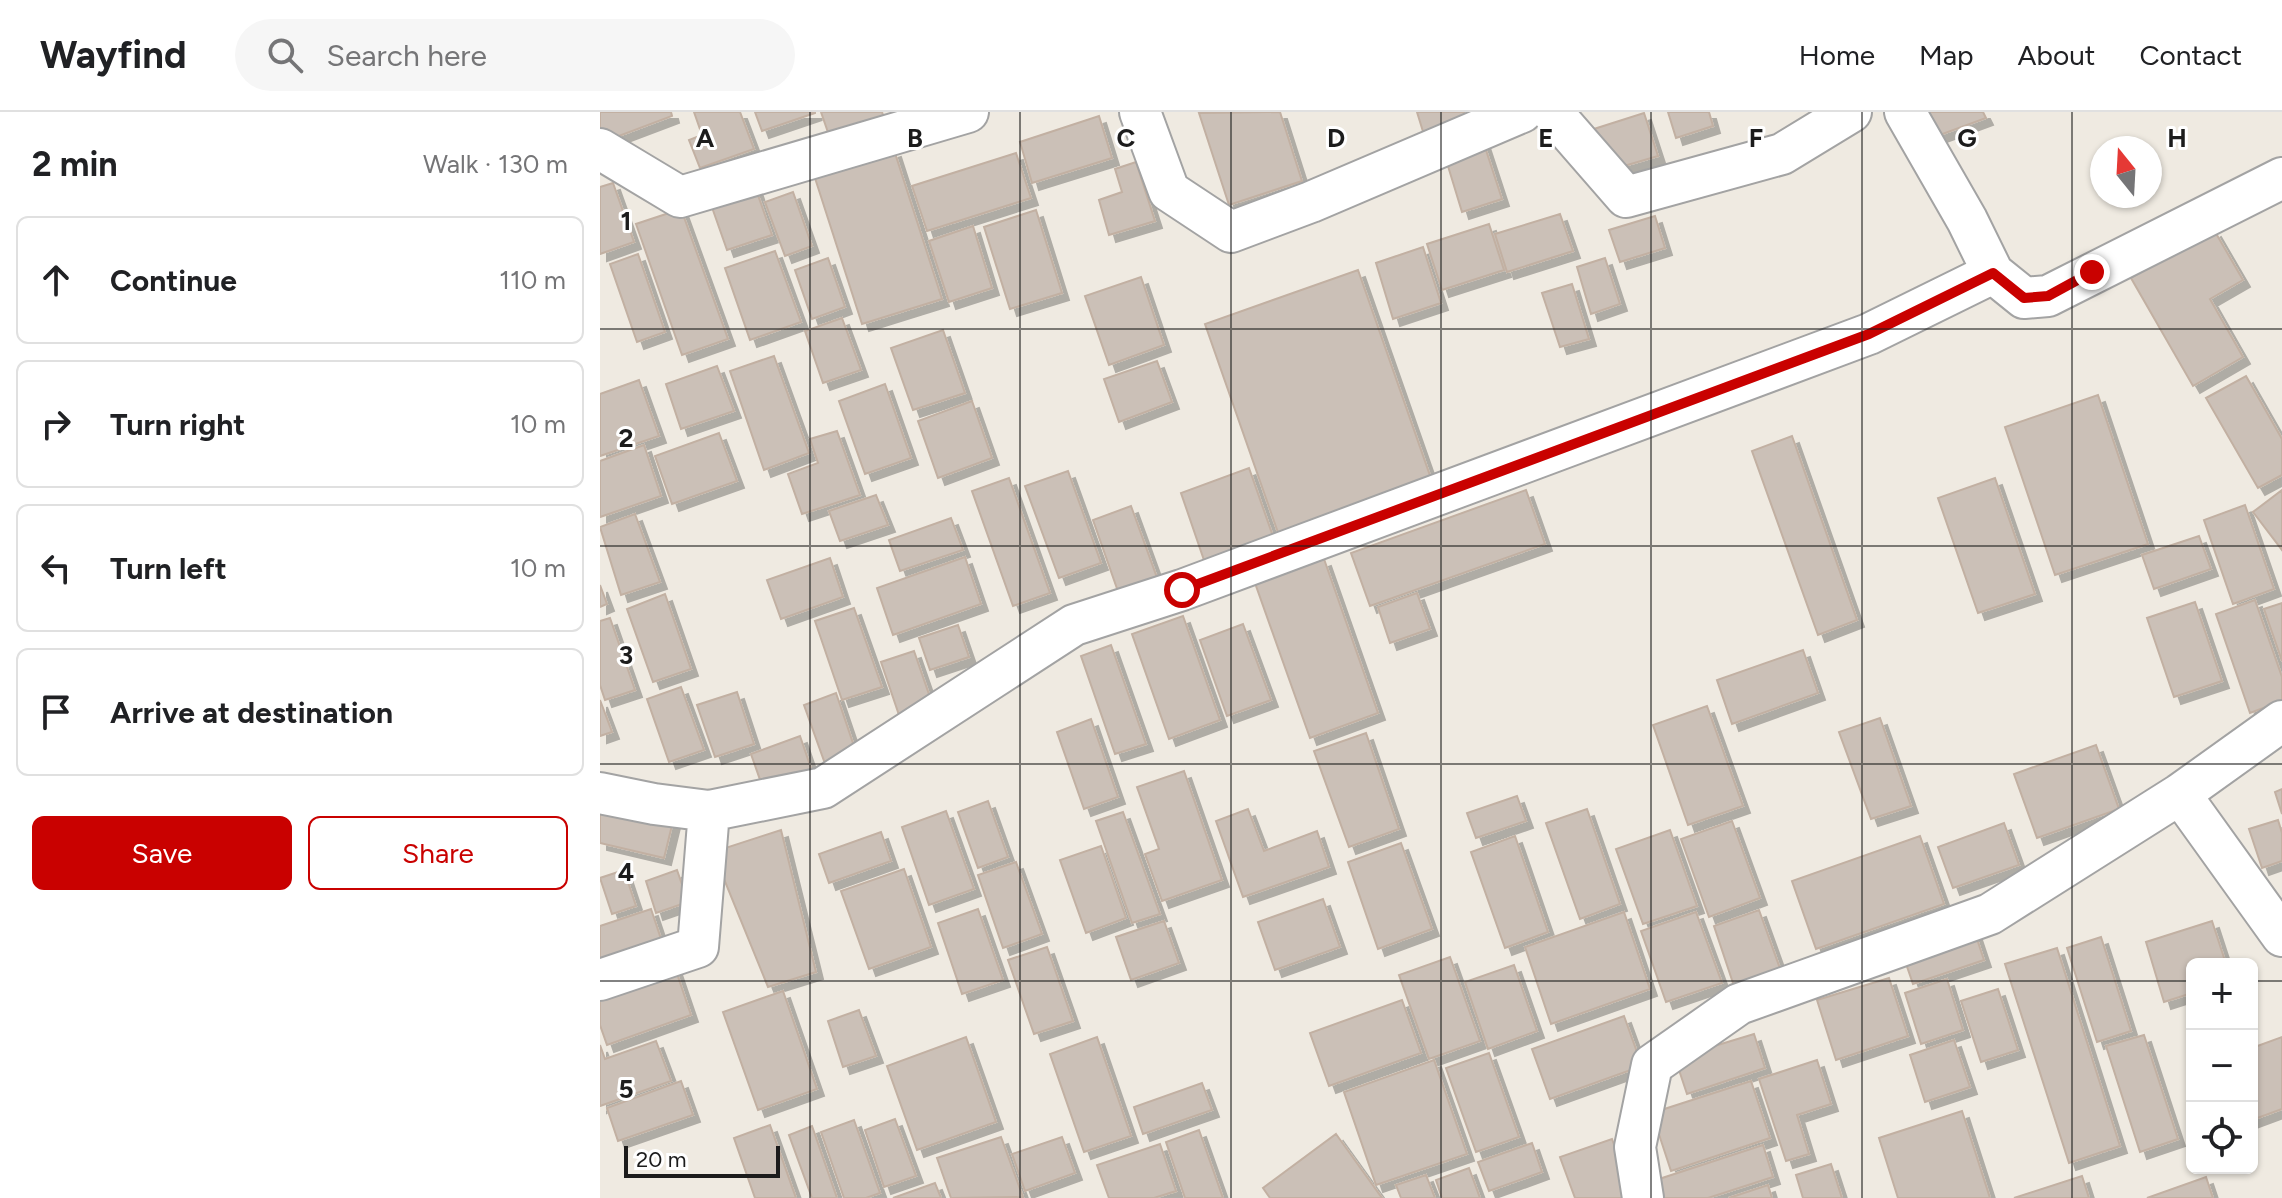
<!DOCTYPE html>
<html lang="en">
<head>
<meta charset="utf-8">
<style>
	:root { --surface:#fff; --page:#f6f6f6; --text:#202124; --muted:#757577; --line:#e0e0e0; --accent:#c90100 }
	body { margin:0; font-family:Figtree,sans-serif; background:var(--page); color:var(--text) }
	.controls { position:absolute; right:24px; bottom:24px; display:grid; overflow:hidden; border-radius:12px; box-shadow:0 2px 6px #0004 }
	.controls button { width:72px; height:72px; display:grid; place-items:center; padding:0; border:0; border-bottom:2px solid var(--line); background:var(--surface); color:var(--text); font:40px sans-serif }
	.compass { position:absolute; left:1490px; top:24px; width:72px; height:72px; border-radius:50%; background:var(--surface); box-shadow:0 2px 6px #0004; rotate:342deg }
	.scale { position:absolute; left:24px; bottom:20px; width:156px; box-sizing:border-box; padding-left:8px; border:4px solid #1c1c1c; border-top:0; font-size:22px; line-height:28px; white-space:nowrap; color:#1c1c1c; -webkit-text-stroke:6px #fff; paint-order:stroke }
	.stop { position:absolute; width:24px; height:24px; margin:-18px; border:6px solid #c90100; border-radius:50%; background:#fff }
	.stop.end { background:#c90100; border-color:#fff; box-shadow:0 2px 8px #0008 }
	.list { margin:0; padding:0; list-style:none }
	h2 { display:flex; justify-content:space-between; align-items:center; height:104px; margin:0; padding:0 32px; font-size:34px }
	h2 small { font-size:26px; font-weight:400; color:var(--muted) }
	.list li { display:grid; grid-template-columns:52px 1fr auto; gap:24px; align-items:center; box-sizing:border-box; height:128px; margin:0 16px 16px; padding:0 16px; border:2px solid var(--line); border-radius:12px }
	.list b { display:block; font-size:30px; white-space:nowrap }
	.list em { font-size:26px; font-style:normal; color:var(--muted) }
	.actions { display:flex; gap:16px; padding:24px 32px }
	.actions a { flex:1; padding:18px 0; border:2px solid var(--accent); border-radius:12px; text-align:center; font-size:28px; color:var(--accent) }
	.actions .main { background:var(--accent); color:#fff }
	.icon { flex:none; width:44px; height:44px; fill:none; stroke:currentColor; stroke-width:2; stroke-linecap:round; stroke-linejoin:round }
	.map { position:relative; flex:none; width:1682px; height:1086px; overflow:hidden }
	header { display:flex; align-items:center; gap:48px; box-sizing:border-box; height:112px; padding:0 40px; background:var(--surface); border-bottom:2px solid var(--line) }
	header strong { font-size:38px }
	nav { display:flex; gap:44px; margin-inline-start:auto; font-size:28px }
	.search { width:560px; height:72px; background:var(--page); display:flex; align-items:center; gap:20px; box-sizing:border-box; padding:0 28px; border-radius:44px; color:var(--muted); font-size:30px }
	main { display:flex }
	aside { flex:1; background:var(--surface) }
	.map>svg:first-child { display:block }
</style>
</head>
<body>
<header>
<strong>Wayfind</strong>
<div class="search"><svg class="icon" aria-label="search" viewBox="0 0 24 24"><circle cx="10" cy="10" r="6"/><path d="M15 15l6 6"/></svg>Search here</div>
<nav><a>Home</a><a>Map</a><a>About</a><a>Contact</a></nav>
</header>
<main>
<aside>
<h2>2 min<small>Walk · 130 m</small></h2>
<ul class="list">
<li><svg class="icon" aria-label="ahead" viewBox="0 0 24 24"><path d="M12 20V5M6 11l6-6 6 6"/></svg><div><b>Continue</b></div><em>110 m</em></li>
<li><svg class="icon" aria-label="right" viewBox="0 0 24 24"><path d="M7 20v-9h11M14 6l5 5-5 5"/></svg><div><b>Turn right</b></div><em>10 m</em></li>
<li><svg class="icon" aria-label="left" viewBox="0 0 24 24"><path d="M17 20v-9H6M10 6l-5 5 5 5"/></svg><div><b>Turn left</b></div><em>10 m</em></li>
<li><svg class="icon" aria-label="arrive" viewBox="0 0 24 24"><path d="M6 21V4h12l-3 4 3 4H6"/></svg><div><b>Arrive at destination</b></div></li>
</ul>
<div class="actions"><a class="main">Save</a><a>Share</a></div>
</aside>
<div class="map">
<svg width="1682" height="1086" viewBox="0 0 1682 1086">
	<defs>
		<filter id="shadow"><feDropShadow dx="7" dy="7" stdDeviation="0" flood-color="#0004"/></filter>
	</defs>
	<rect width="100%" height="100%" fill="#efeae1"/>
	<!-- building -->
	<path fill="#cbc0b7" stroke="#c2b0a2" stroke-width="2" filter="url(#shadow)" d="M0 0H71L72 4 3 30 0 22Z
		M94 0H140L154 37 100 56 89 28 102 23Z
		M155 0H215V1L162 19Z
		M221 0H282L287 15 233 35Z
		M680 0 702 69 629 93 599 1Z
		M817 0H864L868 12 825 26Z
		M1068 0H1109L1113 14 1076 26Z
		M1319 0H1383L1386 6 1329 27Z
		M1044 1 1058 44 1007 59 994 17Z
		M499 4 512 46 432 71 420 30Z
		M883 29 902 87 862 100 844 41Z
		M294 38 342 187 262 212 214 63Z
		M416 41 431 86 327 119 312 74Z
		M536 50 555 109 509 123 499 88 522 80 515 57Z
		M153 69 172 123 127 138 108 84Z
		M13 71 34 130 0 142V75Z
		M193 80 212 134 185 144 165 90Z
		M81 97 128 227 82 243 36 112Z
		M436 98 462 181 410 197 384 115Z
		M960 102 973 139 907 160 895 122Z
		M1055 104 1065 136 1020 150 1009 118Z
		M889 112 904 158 842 178 827 132Z
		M373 114 392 176 349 190 329 129Z
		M1614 118 1643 168 1610 187 1643 245 1593 274 1531 166Z
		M823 135 841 191 793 207 776 151Z
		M175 139 201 210 150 228 125 156Z
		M38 142 65 220 37 230 10 152Z
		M228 146 245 195 212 207 195 158Z
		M1005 146 1020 192 991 202 977 155Z
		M758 158 835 378 682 432 605 212Z
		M541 165 564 233 509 253 485 184Z
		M972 172 989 227 960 235 942 181Z
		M242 206 261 258 223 271 205 219Z
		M343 218 365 281 313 298 291 236Z
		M174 244 209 341 164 358 130 259Z
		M557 249 572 290 519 310 504 267Z
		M117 254 134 299 81 317 66 272Z
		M1646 264 1682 327V363L1658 376 1606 286Z
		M39 268 59 324 0 344V282Z
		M285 272 311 346 265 362 239 289Z
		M1498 283 1548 432 1455 463 1405 315Z
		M372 289 392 346 338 366 318 309Z
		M237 319 260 383 202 402 188 362 218 351 210 327Z
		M119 321 137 369 72 392 55 344Z
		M1192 324 1257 508 1218 523 1152 339Z
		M44 333 61 384 0 405V349Z
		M649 356 675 430 606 454 581 381Z
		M468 359 501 451 459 466 425 374Z
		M409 366 450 481 413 494 372 379Z
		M1395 366 1435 482 1378 501 1338 386Z
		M926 378 945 432 770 494 751 441Z
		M1682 378V438L1653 400Z
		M276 383 288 413 240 429 229 399Z
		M1645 393 1674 477 1633 492 1604 408Z
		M531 394 560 474 521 488 493 408Z
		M35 402 60 470 21 483 0 415Z
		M351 406 363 438 300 459 289 428Z
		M1599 424 1611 457 1554 477 1542 443Z
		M365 445 381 492 293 523 277 476Z
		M230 446 243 485 181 507 167 468Z
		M724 447 778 601 710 626 655 471Z
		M0 473 7 492 0 495Z
		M817 481 830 517 790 531 778 495Z
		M65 482 91 557 53 570 27 497Z
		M1655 488 1682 565V589L1650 601 1616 502Z
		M1595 490 1622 569 1574 585 1547 506Z
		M1682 491V549L1664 497Z
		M254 496 282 575 242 588 215 509Z
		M583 504 620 608 569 627 532 522Z
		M10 506 35 578 5 588 0 573V509Z
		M643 512 671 588 627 604 600 528Z
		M358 513 369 545 330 558 319 526Z
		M511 533 546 632 515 642 481 544Z
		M1203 538 1218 581 1132 612 1117 568Z
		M314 539 333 594 300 606 281 550Z
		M81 575 104 638 69 650 47 587Z
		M137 580 154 632 115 645 97 593Z
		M236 581 259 649 228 660 204 593Z
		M0 588 12 620 0 624Z
		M1107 594 1143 694 1088 713 1053 613Z
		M1280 606 1311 694 1271 707 1239 620Z
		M491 607 518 685 484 697 457 620Z
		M766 621 799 717 749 735 714 639Z
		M200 624 214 665 165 682 151 642Z
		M1496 633 1519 697 1437 726 1414 662Z
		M584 659 622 768 562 789 545 742 559 737 537 675Z
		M1682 677V702L1675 680Z
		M917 684 926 709 876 726 867 701Z
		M0 687 74 705 64 746 0 731Z
		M388 689 408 745 378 756 358 700Z
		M648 697 664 739 717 719 729 755 643 785 616 709Z
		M987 697 1020 792 980 807 946 711Z
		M346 699 374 777 329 793 302 715Z
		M523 700 560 802 532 811 496 709Z
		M1678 708 1682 721V749L1662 756 1649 717Z
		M1132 709 1160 786 1109 805 1081 727Z
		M1404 711 1419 753 1353 776 1338 735Z
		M181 718 216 860 168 875 113 740Z
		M1070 718 1097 794 1043 812 1016 737Z
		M281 720 291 749 229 771 219 742Z
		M915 724 948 820 905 836 871 740Z
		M1320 724 1344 792 1216 837 1192 769Z
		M801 731 832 817 778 837 748 750Z
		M501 734 526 806 486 821 460 748Z
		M416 750 442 822 403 836 378 763Z
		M304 757 331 835 269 857 241 779Z
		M24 758 36 794 12 802 0 766Z
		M77 758 88 790 56 801 46 769Z
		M723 787 740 835 675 858 658 810Z
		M51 797 63 833 0 855V814Z
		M378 797 403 868 362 882 338 811Z
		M1159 798 1182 862 1135 877 1114 814Z
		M1024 800 1050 877 951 912 925 835Z
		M1096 800 1122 871 1066 890 1041 819Z
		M564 809 579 851 531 868 516 825Z
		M1612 809 1626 852H1592V881L1564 890 1546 830Z
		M1373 815 1384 848 1313 872 1302 840Z
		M1501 825 1531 919 1497 930 1467 836Z
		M447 835 473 909 434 922 408 848Z
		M1457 836 1520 1034 1469 1051 1405 852Z
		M850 845 880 929 829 947 799 863Z
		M73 850 91 903 7 933 0 913V877Z
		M914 853 937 919 888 937 865 870Z
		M1289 866 1308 924 1236 948 1217 888Z
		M1347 867 1363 918 1321 932 1305 881Z
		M1398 877 1418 938 1381 950 1361 889Z
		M183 879 217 977 158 998 123 900Z
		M802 888 821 941 729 974 710 921Z
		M259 898 276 944 243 955 228 909Z
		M1024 904 1042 954 950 987 932 937Z
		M1154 922 1165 956 1087 982 1075 946Z
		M1544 923 1578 1027 1540 1040 1506 934Z
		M366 925 396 1010 317 1038 287 954Z
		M497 925 531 1024 484 1040 450 942Z
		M1682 925V997L1652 1008V936Z
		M1354 928 1370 975 1325 990 1310 943Z
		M56 929 71 969 0 994V933L5 947Z
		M889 941 919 1025 876 1040 846 956Z
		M834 948 867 1042 776 1073 744 980Z
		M1217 948 1231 992 1197 1003 1209 1042 1186 1049 1159 967Z
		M81 969 93 1003 18 1029 7 996Z
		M1151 969 1170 1026 1071 1059 1052 1001Z
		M602 971 612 998 543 1022 534 995Z
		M1362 999 1390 1086H1298L1279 1026Z
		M295 1007 316 1064 284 1075 265 1018Z
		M254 1008 280 1081 266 1086H244L221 1020Z
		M170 1013 196 1086H155L134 1026Z
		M212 1014 237 1086H212L189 1023Z
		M599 1018 623 1086H585L566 1030Z
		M736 1022 782 1086H670L663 1076Z
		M401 1025 423 1085 351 1086 337 1046Z
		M462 1025 475 1061 425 1079 412 1042Z
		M1012 1027 1033 1086H975L960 1045Z
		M932 1031 942 1060 889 1079 878 1050Z
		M560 1032 576 1079 554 1086H509L497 1053Z
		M1163 1033 1173 1065 1108 1086H1056L1050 1070Z
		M1231 1052 1242 1086H1203L1196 1063Z
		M869 1056 880 1086H842L836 1068Z
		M826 1063 835 1086H801L796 1073Z
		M1482 1064 1489 1086H1414Z
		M1606 1065 1613 1086H1547Z
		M335 1071 341 1086H293Z
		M1168 1073 1172 1086H1129Z"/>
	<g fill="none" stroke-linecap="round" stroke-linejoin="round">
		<defs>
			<path id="street" d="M540 0 569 79 631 120 711 90 922 0
				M952 0 1026 85 1182 42 1251 0
				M1305 0 1367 108 1393 161 1424 186 1448 184 1682 66
				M0 37 80 85 368 0
				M0 681 54 692 109 699 223 676 474 513 582 478 1269 222 1393 161
				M1580 682 1682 824
				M0 868 98 835 109 699
				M1043 1086 1035 1035 1052 953 1139 892 1390 802 1580 682 1682 609"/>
		</defs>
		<!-- street casing -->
		<use href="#street" stroke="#a3a3a3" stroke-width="44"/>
		<!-- street -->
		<use href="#street" stroke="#fff" stroke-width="40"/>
	</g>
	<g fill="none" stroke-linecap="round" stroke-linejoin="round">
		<!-- route -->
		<path stroke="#c90100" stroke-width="10" d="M582 478 1269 222 1393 161 1424 186 1448 184 1492 160"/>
	</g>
	<!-- grid -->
	<path fill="none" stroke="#1c1c1c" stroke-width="2" stroke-opacity="0.55" d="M210 0V1086M420 0V1086M631 0V1086M841 0V1086M1051 0V1086M1262 0V1086M1472 0V1086M0 217H1682M0 434H1682M0 652H1682M0 869H1592M1652 869H1682"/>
	<g font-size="26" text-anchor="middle" font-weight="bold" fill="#1c1c1c" stroke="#fff" stroke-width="6" stroke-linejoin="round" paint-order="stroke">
		<text x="105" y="35">A</text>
		<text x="315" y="35">B</text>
		<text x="526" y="35">C</text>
		<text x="736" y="35">D</text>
		<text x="946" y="35">E</text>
		<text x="1156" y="35">F</text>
		<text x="1367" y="35">G</text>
		<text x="1577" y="35">H</text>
		<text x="26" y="118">1</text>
		<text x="26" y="335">2</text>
		<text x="26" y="552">3</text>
		<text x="26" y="769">4</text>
		<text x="26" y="986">5</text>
	</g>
</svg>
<div class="controls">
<button>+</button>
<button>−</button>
<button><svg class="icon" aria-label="locate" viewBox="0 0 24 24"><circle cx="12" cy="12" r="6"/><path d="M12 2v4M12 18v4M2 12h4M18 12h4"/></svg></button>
</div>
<svg class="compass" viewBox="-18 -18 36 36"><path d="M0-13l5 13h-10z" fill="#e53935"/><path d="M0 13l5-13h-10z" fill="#757577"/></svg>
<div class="scale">20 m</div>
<div class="stop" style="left:582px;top:478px"></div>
<div class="stop end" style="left:1492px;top:160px"></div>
</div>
</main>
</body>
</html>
